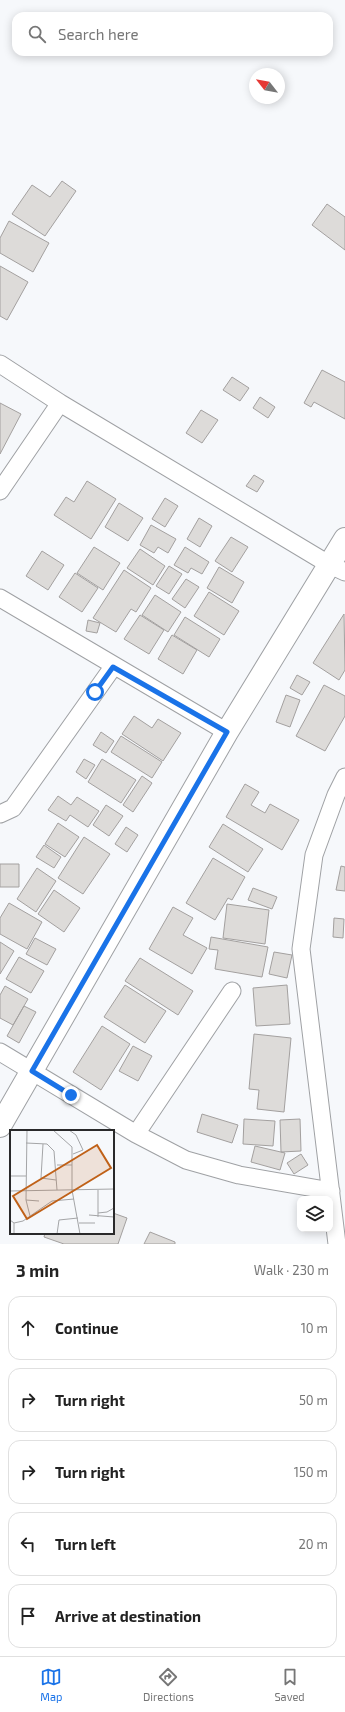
<!DOCTYPE html>
<html lang="en">
<head>
<meta charset="utf-8">
<style>
	:root { --surface:#fff; --page:#f2f2f2; --text:#222; --muted:#767676; --line:#e0e0e0; --accent:#1a73e8 }
	body { margin:0; font-family:"Exo 2",sans-serif; background:var(--page); color:var(--text) }
	.controls { position:absolute; right:12px; bottom:12px; display:grid; overflow:hidden; border-radius:8px; box-shadow:0 2px 10px #0003 }
	.controls button { width:36px; height:36px; display:grid; place-items:center; padding:0; border:0; border-bottom:1px solid var(--line); background:var(--surface); color:var(--text); font:20px sans-serif }
	.compass { position:absolute; left:249px; top:68px; width:36px; height:36px; border-radius:50%; background:var(--surface); box-shadow:0 2px 10px #0003; rotate:301deg }
	.stop { position:absolute; width:12px; height:12px; margin:-9px; border:3px solid #1a73e8; border-radius:50%; background:#fff }
	.stop.end { background:#1a73e8; border-color:#fff; box-shadow:0 1px 4px #0008 }
	.list { margin:0; padding:0; list-style:none }
	h2 { display:flex; justify-content:space-between; align-items:center; height:52px; margin:0; padding:0 16px; font-size:17px }
	h2 small { font-size:13px; font-weight:400; color:var(--muted) }
	.list li { display:grid; grid-template-columns:26px 1fr auto; gap:12px; align-items:center; box-sizing:border-box; height:64px; margin:0 8px 8px; padding:0 8px; border:1px solid var(--line); border-radius:12px }
	.list b { display:block; font-size:15px; white-space:nowrap }
	.list em { font-size:13px; font-style:normal; color:var(--muted) }
	.icon { flex:none; width:22px; height:22px; fill:none; stroke:currentColor; stroke-width:2; stroke-linecap:round; stroke-linejoin:round }
	.map { position:relative; flex:none; width:345px; height:1244px; overflow:hidden }
	.search { position:absolute; background:var(--surface); box-shadow:0 2px 10px #0003; left:12px; right:12px; top:12px; height:44px; display:flex; align-items:center; gap:10px; box-sizing:border-box; padding:0 14px; border-radius:12px; color:var(--muted); font-size:15px }
	.sheet { height:412px; background:var(--surface) }
	nav { display:flex; justify-content:space-around; align-items:center; box-sizing:border-box; height:56px; border-top:1px solid var(--line); background:var(--surface); font-size:11px; color:var(--muted) }
	nav a { display:grid; justify-items:center; gap:2px }
	nav .on { color:var(--accent) }
	.map>svg:first-child { display:block }
</style>
</head>
<body>
<div class="map">
<svg width="345" height="1244" viewBox="0 0 345 1244">
	<rect width="100%" height="100%" fill="#f6f8fb"/>
	<!-- building -->
	<path fill="#dddbd9" stroke="#a3a09f" d="M62 181 76 191 45 236 12 214 32 185 50 197Z
		M327 204 345 217V250L312 225Z
		M9 221 49 243 33 272 0 253V238Z
		M0 266 28 282 7 320 0 316Z
		M322 370 345 382V419L314 402 311 407 304 403Z
		M232 377 249 388 240 401 223 390Z
		M260 397 275 407 268 418 253 408Z
		M0 403 21 414 0 454Z
		M201 410 218 420 202 443 186 433Z
		M254 475 264 481 257 492 246 486Z
		M87 481 116 499 91 539 54 515 66 497 74 502Z
		M165 498 178 506 165 527 152 519Z
		M119 503 143 518 128 541 105 527Z
		M199 518 212 526 200 547 187 539Z
		M151 525 176 539 168 553 158 547 154 553 140 545Z
		M231 537 248 547 232 572 215 561Z
		M94 547 120 563 103 590 77 573Z
		M185 547 209 562 202 574 191 568 188 573 174 565Z
		M140 549 165 566 153 585 127 568Z
		M42 551 64 565 48 590 26 576Z
		M169 566 182 574 169 594 156 586Z
		M219 567 244 582 232 603 207 588Z
		M124 570 151 588 136 612 131 609 116 632 93 618Z
		M75 573 98 588 82 612 59 597Z
		M186 579 199 587 185 608 172 599Z
		M209 592 239 611 224 635 194 616Z
		M155 595 181 612 168 632 142 615Z
		M344 614 345 670 339 680 313 663Z
		M140 615 164 630 149 654 124 639Z
		M185 617 220 639 209 657 174 635Z
		M88 620 100 623 97 633 86 631Z
		M172 635 197 650 183 674 158 659Z
		M297 675 310 682 302 695 290 688Z
		M324 685 345 696V716L325 751 296 736Z
		M286 695 300 700 290 727 276 722Z
		M134 716 152 728 158 719 181 733 163 761 122 734Z
		M101 732 114 741 106 753 93 745Z
		M121 736 162 762 152 778 111 752Z
		M84 759 95 765 86 779 76 772Z
		M102 759 136 780 121 803 88 782Z
		M142 776 152 783 133 812 123 805Z
		M245 784 259 792 251 805 265 813 270 804 299 820 282 850 226 817Z
		M58 796 71 805 77 797 99 811 88 827 70 815 66 821 48 810Z
		M106 805 123 816 109 836 93 825Z
		M58 823 79 837 65 857 45 844Z
		M223 824 263 849 248 872 209 847Z
		M126 827 138 835 127 852 115 844Z
		M84 837 110 854 83 894 58 878Z
		M44 845 61 857 54 868 36 857Z
		M213 858 245 877 232 900 228 898 215 920 186 903Z
		M0 864H19V887H0Z
		M341 866 345 867V891L336 890Z
		M37 868 56 881 36 912 17 899Z
		M253 888 277 897 272 909 248 900Z
		M54 890 80 908 64 932 38 914Z
		M9 903 42 922 27 949 0 934V918Z
		M227 904 269 910 265 944 223 938Z
		M173 907 193 918 183 935 207 948 192 974 149 949Z
		M334 918 344 919 343 938 333 937Z
		M211 937 268 947 262 977 215 969 218 950 209 949Z
		M35 938 56 949 47 965 26 954Z
		M0 942 14 951 0 974Z
		M274 952 292 955 287 978 269 974Z
		M19 957 44 971 31 993 6 979Z
		M140 958 193 991 178 1015 125 981Z
		M125 985 166 1011 145 1043 104 1017Z
		M287 985 290 1024 256 1026 253 988Z
		M5 986 28 999 13 1025 0 1018V995Z
		M24 1006 36 1012 19 1043 7 1036Z
		M102 1026 130 1044 101 1090 73 1072Z
		M254 1034 291 1038 284 1112 257 1109 259 1090 249 1089Z
		M133 1046 152 1056 138 1081 119 1071Z
		M202 1114 238 1125 232 1143 197 1132Z
		M244 1119 275 1121 273 1146 243 1144Z
		M300 1119 301 1151 281 1152 280 1120Z
		M255 1146 285 1153 280 1170 251 1162Z
		M301 1154 308 1165 294 1174 287 1163Z
		M113 1213 127 1218 118 1244H64L44 1237 45 1233H113Z
		M150 1232 175 1242V1244H144Z"/>
	<g fill="none" stroke-linecap="round" stroke-linejoin="round">
		<defs>
			<path id="street" d="M0 364 60 403 330 565 345 572
				M0 491 60 403
				M0 598 227 732
				M0 814 13 808 113 667
				M0 1052 136 1134 186 1160 239 1175 331 1191
				M136 1134 232 991
				M337 1244 301 949 314 855 336 795 345 777"/>
			<path id="secondary" d="M0 1126 227 732 345 539"/>
		</defs>
		<!-- street casing -->
		<use href="#street" stroke="#9fa1a4" stroke-width="19"/>
		<!-- secondary casing -->
		<use href="#secondary" stroke="#9fa1a4" stroke-width="24"/>
		<!-- street -->
		<use href="#street" stroke="#fff" stroke-width="17"/>
		<!-- secondary -->
		<use href="#secondary" stroke="#fff" stroke-width="22"/>
	</g>
	<g fill="none" stroke-linecap="round" stroke-linejoin="round">
		<!-- route -->
		<path stroke="#1a73e8" stroke-width="5" d="M71 1095 32 1071 227 732 113 667 95 692"/>
	</g>
	<!-- overview -->
	<g transform="translate(10 1130)">
		<rect width="104" height="104" fill="#f6f8fb"/>
		<path fill="none" stroke="#a4a5a7" stroke-width="1" d="M17 0 16 70 20 86M43 0 62 17V60L70 104M59 0 66 5 73 20 63 24M16 13 37 14 44 21 47 60M33 14 31 48 46 50M0 16V0M47 35H62M0 46H16M88 60V87M0 61 104 59M16 70 29 71M88 83 97 82 104 78M79 85 104 87M0 90 4 93V104M4 93 13 91 42 71 64 69M69 93H85M47 104 49 90 68 88"/>
		<path fill="#c06118" fill-opacity="0.15" stroke="#c06118" stroke-width="2" d="M87 15 101 38 17 89 3 66Z"/>
		<rect width="104" height="104" fill="none" stroke="#29292a" stroke-width="2"/>
	</g>
</svg>
<div class="controls">
<button><svg class="icon" aria-label="layers" viewBox="0 0 24 24"><path d="M12 4l9 5-9 5-9-5zM3 14l9 5 9-5"/></svg></button>
</div>
<svg class="compass" viewBox="-18 -18 36 36"><path d="M0-13l5 13h-10z" fill="#e53935"/><path d="M0 13l5-13h-10z" fill="#767676"/></svg>
<div class="stop" style="left:95px;top:692px"></div>
<div class="stop end" style="left:71px;top:1095px"></div>
<div class="search"><svg class="icon" aria-label="search" viewBox="0 0 24 24"><circle cx="10" cy="10" r="6"/><path d="M15 15l6 6"/></svg>Search here</div>
</div>
<section class="sheet">
<h2>3 min<small>Walk · 230 m</small></h2>
<ul class="list">
<li><svg class="icon" aria-label="ahead" viewBox="0 0 24 24"><path d="M12 20V5M6 11l6-6 6 6"/></svg><div><b>Continue</b></div><em>10 m</em></li>
<li><svg class="icon" aria-label="right" viewBox="0 0 24 24"><path d="M7 20v-9h11M14 6l5 5-5 5"/></svg><div><b>Turn right</b></div><em>50 m</em></li>
<li><svg class="icon" aria-label="right" viewBox="0 0 24 24"><path d="M7 20v-9h11M14 6l5 5-5 5"/></svg><div><b>Turn right</b></div><em>150 m</em></li>
<li><svg class="icon" aria-label="left" viewBox="0 0 24 24"><path d="M17 20v-9H6M10 6l-5 5 5 5"/></svg><div><b>Turn left</b></div><em>20 m</em></li>
<li><svg class="icon" aria-label="arrive" viewBox="0 0 24 24"><path d="M6 21V4h12l-3 4 3 4H6"/></svg><div><b>Arrive at destination</b></div></li>
</ul>
</section>
<nav>
<a class="on"><svg class="icon" aria-label="map" viewBox="0 0 24 24"><path d="M3 6l6-2 6 2 6-2v14l-6 2-6-2-6 2zM9 4v14M15 6v14"/></svg>Map</a>
<a><svg class="icon" aria-label="directions" viewBox="0 0 24 24"><path d="M12 3l9 9-9 9-9-9zM9 14v-3h6M13 9l2 2-2 2"/></svg>Directions</a>
<a><svg class="icon" aria-label="saved" viewBox="0 0 24 24"><path d="M7 4h10v16l-5-4-5 4z"/></svg>Saved</a>
</nav>
</body>
</html>
